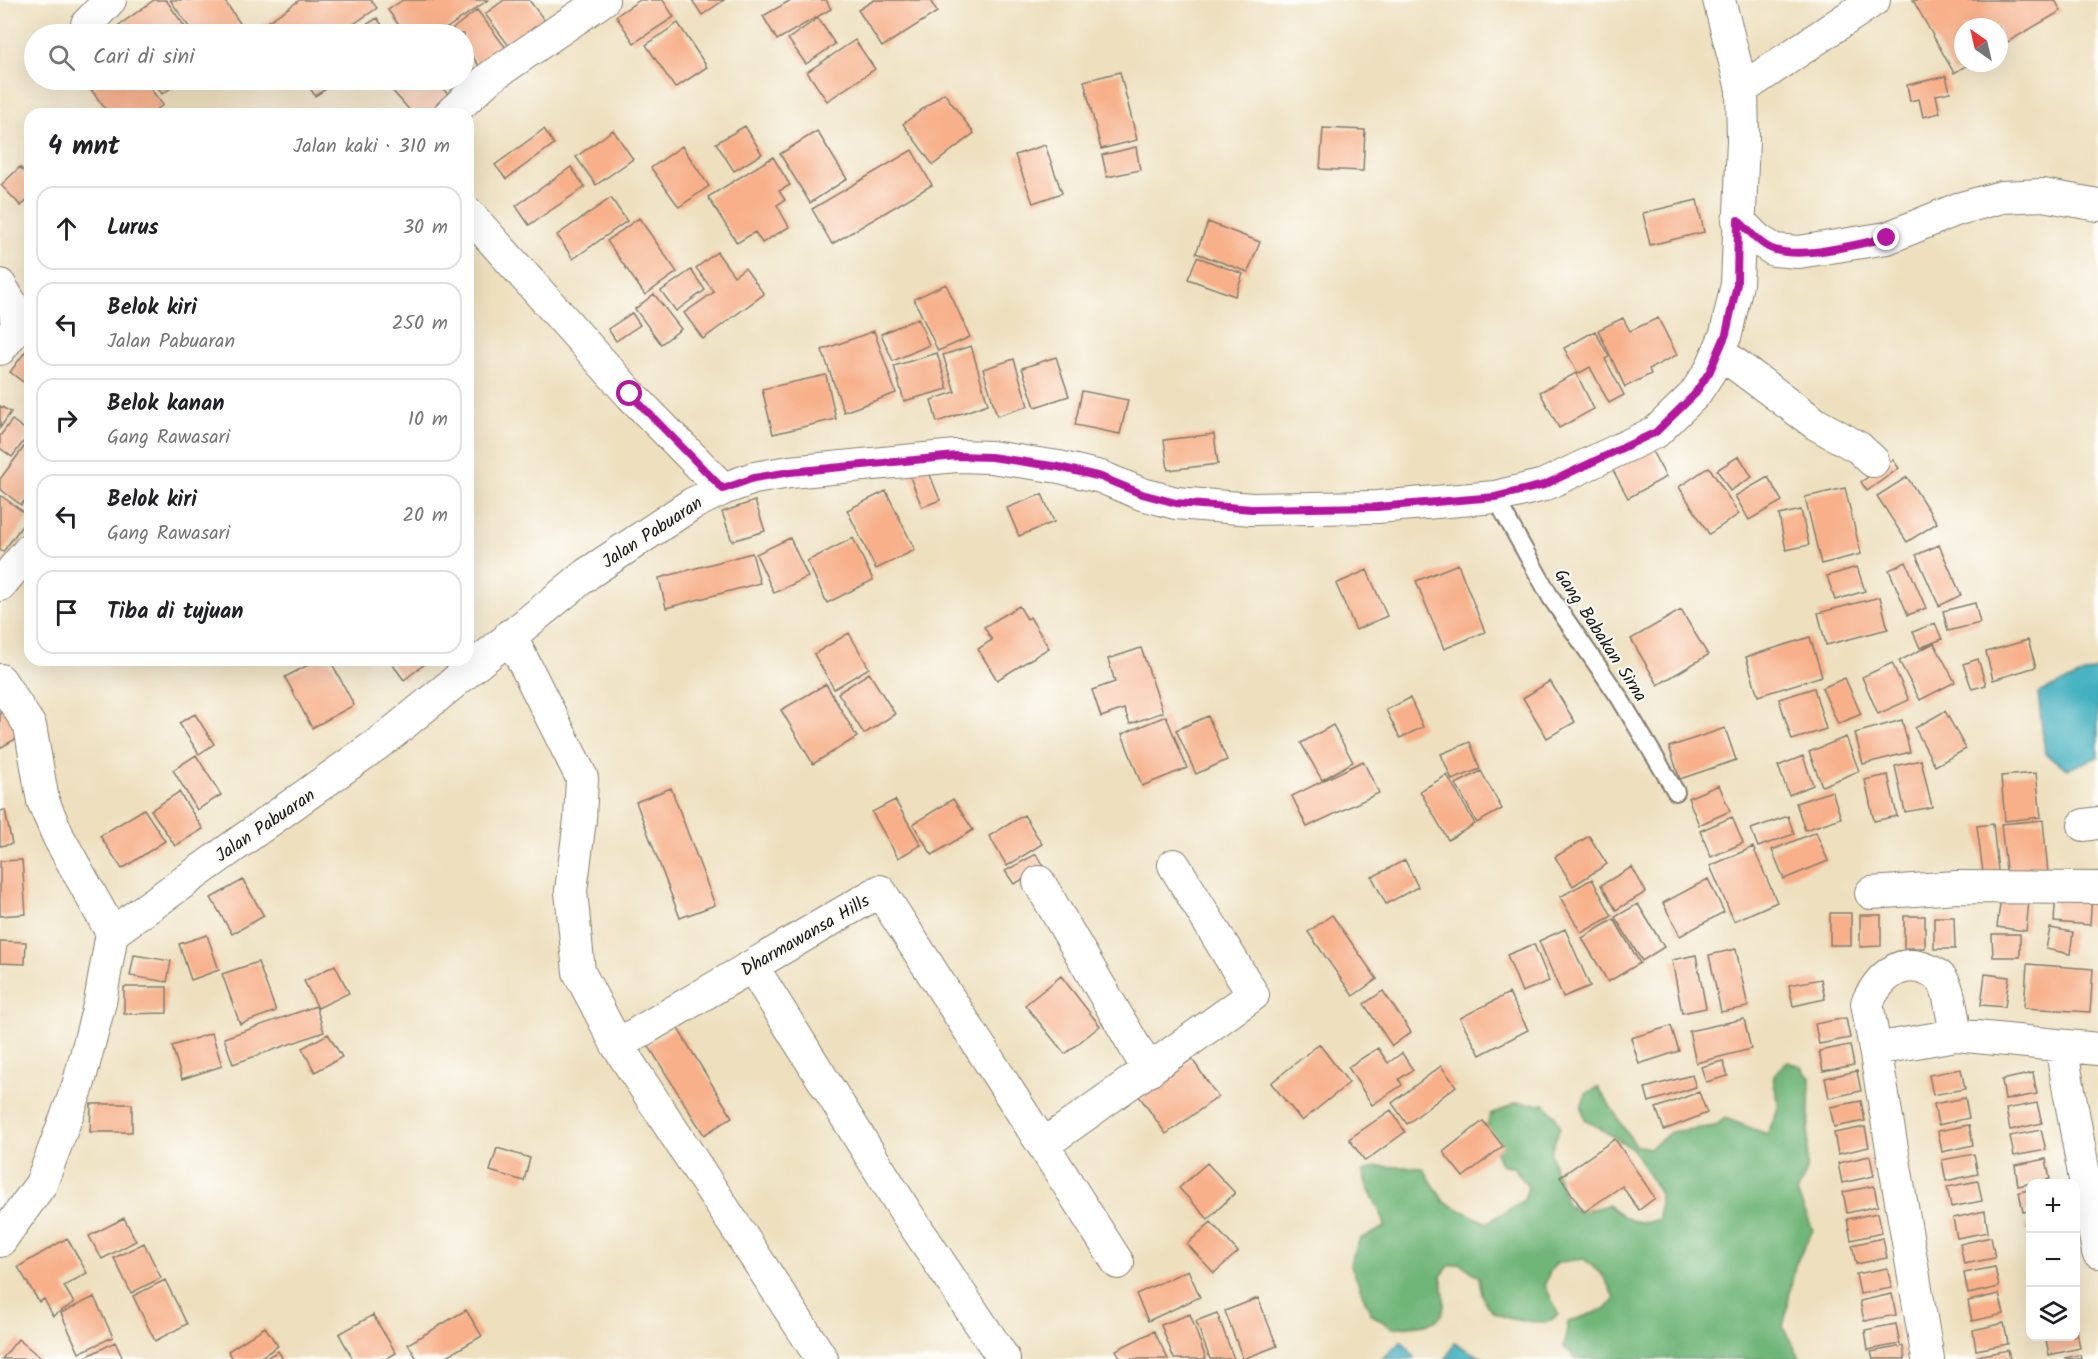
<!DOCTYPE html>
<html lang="id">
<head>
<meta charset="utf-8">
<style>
	:root { --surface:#fff; --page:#f2f2f2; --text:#202124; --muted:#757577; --line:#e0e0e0 }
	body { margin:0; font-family:Kalam,sans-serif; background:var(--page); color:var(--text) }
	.controls { position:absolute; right:18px; bottom:18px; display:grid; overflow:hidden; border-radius:12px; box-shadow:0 6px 24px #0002 }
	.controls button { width:54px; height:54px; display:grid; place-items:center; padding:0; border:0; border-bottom:2px solid var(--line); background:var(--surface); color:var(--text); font:30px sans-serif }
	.compass { position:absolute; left:1954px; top:18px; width:54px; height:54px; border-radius:50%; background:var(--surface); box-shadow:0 6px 24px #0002; rotate:326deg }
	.stop { position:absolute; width:18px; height:18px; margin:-14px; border:4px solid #b5179e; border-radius:50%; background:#fff }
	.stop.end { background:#b5179e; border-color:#fff; box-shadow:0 2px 6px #0008 }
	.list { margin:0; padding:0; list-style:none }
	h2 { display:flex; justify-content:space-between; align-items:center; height:78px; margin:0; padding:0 24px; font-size:26px }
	h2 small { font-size:20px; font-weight:400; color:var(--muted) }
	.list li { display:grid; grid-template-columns:39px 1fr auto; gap:18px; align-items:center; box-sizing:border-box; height:84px; margin:0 12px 12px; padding:0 12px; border:2px solid var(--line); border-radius:18px }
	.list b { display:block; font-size:22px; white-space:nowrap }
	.list p { margin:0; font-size:20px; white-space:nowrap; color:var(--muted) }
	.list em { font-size:20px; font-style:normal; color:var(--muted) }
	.icon { flex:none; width:33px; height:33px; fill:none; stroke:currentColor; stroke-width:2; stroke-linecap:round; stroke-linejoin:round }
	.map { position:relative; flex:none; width:2098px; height:1359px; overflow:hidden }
	.search { position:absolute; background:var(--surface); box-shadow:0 6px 24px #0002; left:24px; top:24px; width:450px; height:66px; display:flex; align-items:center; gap:15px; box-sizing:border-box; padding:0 21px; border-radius:33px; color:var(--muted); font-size:22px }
	.panel { position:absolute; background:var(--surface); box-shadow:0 6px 24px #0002; left:24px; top:108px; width:450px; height:558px; border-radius:18px }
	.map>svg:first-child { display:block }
</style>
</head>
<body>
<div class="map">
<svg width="2098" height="1359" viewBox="0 0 2098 1359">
	<rect width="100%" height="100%" fill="#fdfcf7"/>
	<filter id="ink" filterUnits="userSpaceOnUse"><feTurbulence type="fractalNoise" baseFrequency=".0167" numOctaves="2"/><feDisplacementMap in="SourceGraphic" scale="12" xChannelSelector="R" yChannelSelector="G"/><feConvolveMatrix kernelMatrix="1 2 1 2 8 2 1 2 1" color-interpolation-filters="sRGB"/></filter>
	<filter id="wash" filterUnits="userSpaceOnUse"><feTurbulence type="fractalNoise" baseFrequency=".008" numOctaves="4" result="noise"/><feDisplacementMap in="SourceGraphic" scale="24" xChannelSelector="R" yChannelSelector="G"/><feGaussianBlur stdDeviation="1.35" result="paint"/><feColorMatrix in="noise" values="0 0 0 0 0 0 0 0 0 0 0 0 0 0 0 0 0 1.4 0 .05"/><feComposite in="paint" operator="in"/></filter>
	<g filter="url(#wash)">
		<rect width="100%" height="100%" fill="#eee0bf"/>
		<!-- forest -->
		<path fill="#71b679" stroke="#46694a" stroke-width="1.5" d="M1788 1062 1801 1067 1810 1078 1807 1170 1797 1193 1813 1230 1795 1265 1783 1328 1801 1359H1577L1564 1347 1568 1322 1607 1308 1615 1298 1603 1276 1584 1259C1559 1262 1552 1259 1545 1285L1558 1314 1549 1322C1530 1322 1493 1322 1484 1300 1481 1293 1480 1284 1479 1277L1460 1263 1449 1266 1441 1276C1451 1328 1438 1322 1392 1328L1371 1314 1350 1263 1360 1239 1385 1227C1383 1206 1364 1193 1364 1171L1377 1166 1423 1168 1444 1202 1487 1223 1524 1200 1528 1187 1514 1167 1501 1164 1486 1130 1490 1115 1515 1103 1544 1104 1555 1115 1560 1127 1550 1153 1567 1205 1580 1212 1608 1205C1626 1219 1636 1227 1659 1219L1660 1194 1633 1149 1585 1119 1581 1107 1586 1094 1598 1087 1635 1145 1649 1148 1671 1132 1715 1126 1725 1118 1767 1134C1770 1127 1777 1116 1778 1107 1780 1085 1761 1080 1788 1062Z"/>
		<!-- water -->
		<path fill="#43b0c0" stroke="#30666e" stroke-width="1.5" d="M2098 668V757L2068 769 2045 754 2038 693Z
			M1402 1341 1416 1359H1382Z
			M1454 1343 1485 1359H1446Z"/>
		<g id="blocks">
			<!-- building -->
			<path fill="#f7b08a" d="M154 0H166L190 34H119L115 28Z
				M170 0H224L240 23 224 34H194Z
				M300 0H371L377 8 339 34H250Z
				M403 0H488L438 34H405L388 10Z
				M504 0H529L548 25 513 51 485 14Z
				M640 0H663L674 17 634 43 616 16Z
				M692 0H724L702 15Z
				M791 0H826L831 9 777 40 763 16Z
				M874 0H930L937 12 882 47 858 10Z
				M1913 0H2055L2061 11 1999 47V27H1963V63H1971L1954 73Z
				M477 10 506 48 480 67 464 45V34H455L451 30Z
				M377 18 388 34H352Z
				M818 18 835 44 806 64 788 39Z
				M678 23 707 67 675 88 646 45Z
				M855 40 875 69 827 101 807 72Z
				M1120 72 1137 140 1101 149 1084 81Z
				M1946 76 1950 92 1936 95 1940 113 1923 117 1919 99 1910 101 1907 85Z
				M84 80H144L163 105 150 114H109Z
				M152 80H183L162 94Z
				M259 80H274L264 87Z
				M305 80H340L315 96Z
				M383 80H435L454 101 439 114H413Z
				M944 93 974 133 933 165 903 124Z
				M745 126 762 154 734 171 716 143Z
				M1323 128 1365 130 1363 171 1320 169Z
				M544 129 554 144 506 179 495 165Z
				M613 130 633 159 596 185 576 157Z
				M817 131 847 179 810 203 780 154Z
				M1045 145 1062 193 1033 203 1015 155Z
				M682 146 709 186 679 207 651 168Z
				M1136 147 1140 170 1107 177 1102 155Z
				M912 150 932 185 832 244 812 209Z
				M773 157 790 185 779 191 785 200 777 205 789 227 762 243 755 232 737 243 708 197Z
				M20 167 30 178V198L21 206 1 185Z
				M571 167 585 187 529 225 516 206Z
				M611 198 627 221 573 259 557 235Z
				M1697 200 1704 232 1650 245 1643 213Z
				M639 218 677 272 645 295 607 241Z
				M1208 222 1260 242 1248 272 1196 253Z
				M717 252 734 276 745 268 764 294 703 339 684 313 714 292 696 268Z
				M1197 257 1243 274 1235 296 1188 279Z
				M691 270 705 290 676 311 661 291Z
				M946 284 970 337 938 351 914 299Z
				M654 294 681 329 661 344 635 309Z
				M632 313 640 325 616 341 608 329Z
				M918 318 929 345 893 361 881 334Z
				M1623 318 1630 331 1658 318 1677 355 1649 369 1651 374 1625 387 1598 330Z
				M874 331 896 393 844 412 822 350Z
				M1595 331 1609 357 1605 359 1624 395 1609 403 1590 367 1578 374 1564 348Z
				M971 346 988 404 937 422 931 400 955 392 943 355Z
				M28 348 30 350V387L10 372Z
				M937 353 948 389 904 401 894 366Z
				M1056 357 1069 396 1035 407 1022 368Z
				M1014 359 1028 406 997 416 983 369Z
				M1576 373 1594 409 1559 428 1540 392Z
				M826 375 836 419 773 434 762 389Z
				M1082 391 1128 400 1120 434 1075 425Z
				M0 406 11 412 0 428Z
				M12 420 30 433 12 457 0 448V436Z
				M1214 434 1218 464 1168 470 1164 440Z
				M30 439V494L21 505 0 489V479Z
				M1646 440 1666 477 1628 498 1608 461Z
				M1739 456 1752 477 1730 491 1717 470Z
				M1893 460 1899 468 1867 491 1861 482Z
				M926 465 940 500 922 507 908 472Z
				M1709 467 1739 514 1709 534 1679 487Z
				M1768 477 1782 501 1749 520 1735 496Z
				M1907 477 1937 523 1907 542 1877 496Z
				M1845 488 1861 554 1821 564 1805 497Z
				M886 491 915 550 876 569 847 510Z
				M1042 494 1054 522 1019 536 1007 508Z
				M0 495 29 516 3 552 0 550Z
				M755 501 765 531 732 541 722 512Z
				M1801 510 1809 545 1786 550 1779 515Z
				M790 538 808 577 774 593 756 554Z
				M853 538 873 580 827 603 807 561Z
				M1939 545 1961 595 1939 606 1916 555Z
				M752 553 760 583 666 608 659 578Z
				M1906 562 1926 608 1908 615 1889 570Z
				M1458 564 1485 632 1444 649 1416 581Z
				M1857 567 1865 591 1835 600 1827 576Z
				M1367 570 1387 616 1356 630 1336 584Z
				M1880 597 1888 629 1826 645 1818 613Z
				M1975 603 1980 623 1948 631 1943 611Z
				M1019 606 1027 619 1030 617 1049 648 997 680 978 649 992 640 984 627Z
				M1681 610 1708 655 1658 685 1631 639Z
				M1935 623 1942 639 1920 648 1913 632Z
				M849 633 869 668 834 689 814 654Z
				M1810 637 1822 676 1758 696 1746 657Z
				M2028 640 2036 667 1993 680 1986 652Z
				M1934 643 1955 682 1920 700 1899 661Z
				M1141 648 1163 712 1130 724 1124 709 1101 717 1092 690 1115 682 1108 659Z
				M1978 659 1986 685 1972 689 1963 664Z
				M318 660H330L354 705 312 728 285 677Z
				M389 660H430L404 680Z
				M1892 663 1909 700 1878 714 1862 677Z
				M869 673 895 714 864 734 838 693Z
				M1845 678 1861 714 1838 724 1822 688Z
				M1550 681 1575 722 1547 738 1523 698Z
				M826 684 857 737 813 764 781 710Z
				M1814 688 1826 729 1792 740 1779 699Z
				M0 696 24 734 0 748Z
				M1410 698 1423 727 1400 738 1386 710Z
				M1945 711 1966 749 1935 766 1915 728Z
				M195 714 214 744 199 754 179 723Z
				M1166 716 1187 768 1142 786 1122 734Z
				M1208 716 1227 760 1196 774 1176 730Z
				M1902 720 1910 752 1863 764 1855 733Z
				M1333 725 1353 762 1322 780 1301 743Z
				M1725 728 1736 760 1680 779 1669 747Z
				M1846 737 1859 771 1822 786 1809 752Z
				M1470 742 1480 769 1452 780 1441 754Z
				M196 755 221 795 197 810 173 770Z
				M1803 756 1813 785 1789 795 1778 766Z
				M1921 760 1932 807 1905 812 1895 766Z
				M1363 761 1379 793 1307 827 1292 796Z
				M1481 771 1502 809 1477 823 1456 784Z
				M2036 773 2041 817 2005 821 2001 776Z
				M1447 775 1475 824 1448 840 1420 791Z
				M1888 775 1897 816 1874 821 1865 780Z
				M1719 785 1730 811 1699 825 1688 798Z
				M671 788 715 905 680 918 636 802Z
				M1832 791 1841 818 1805 830 1796 803Z
				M179 792 203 829 175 846 151 810Z
				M953 799 973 830 932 855 913 824Z
				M895 800 921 845 898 858 872 812Z
				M144 809 165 841 122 869 100 836Z
				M5 810 12 844 0 846V811Z
				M1024 815 1042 844 1007 866 989 836Z
				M1788 816 1794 834 1758 847 1751 829Z
				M1732 817 1743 843 1711 857 1700 831Z
				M2043 820 2048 873 2007 878 2001 824Z
				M1993 824 1998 871 1983 873 1977 826Z
				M1816 832 1828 861 1784 879 1772 850Z
				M1589 836 1607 864 1573 886 1555 857Z
				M1753 847 1777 902 1734 921 1710 866Z
				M1036 854 1044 868 1014 884 1005 871Z
				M22 860 26 914 0 916V861Z
				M1405 860 1418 887 1386 904 1372 877Z
				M1632 867 1646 892 1616 910 1601 885Z
				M1592 879 1612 916 1581 933 1560 897Z
				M1708 879 1724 912 1680 936 1663 903Z
				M243 880 264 916 232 934 211 898Z
				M2002 889 2030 891 2026 931 1997 927Z
				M2056 892 2092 894 2090 925 2054 922Z
				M1638 904 1664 947 1642 961 1615 917Z
				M1830 913H1851V945H1830Z
				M1332 915 1377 979 1353 996 1308 932Z
				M1860 915H1881V946L1860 947Z
				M1904 916H1925V948H1904Z
				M1934 917H1954L1955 949H1934Z
				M1614 919 1640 963 1608 982 1582 938Z
				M2050 928 2073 932 2070 954 2046 949Z
				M1565 929 1590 986 1563 997 1539 941Z
				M1992 934H2020V957H1993Z
				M207 935 219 970 191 980 179 944Z
				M0 941 26 942 25 964 0 963Z
				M1534 944 1549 981 1522 992 1507 955Z
				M1736 949 1748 1007 1721 1012 1709 955Z
				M134 955 171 961 167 982 130 976Z
				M1696 955 1706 1008 1682 1013 1672 960Z
				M258 962 276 1011 240 1024 222 974Z
				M2027 964 2093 969 2090 1012 2024 1008Z
				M335 965 349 993 318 1008 304 981Z
				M1985 974 2009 977 2005 1007 1981 1005Z
				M1061 976 1100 1026 1065 1054 1025 1005Z
				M1821 979 1825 999 1793 1006 1789 985Z
				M124 987H167V1013L124 1014Z
				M1383 991 1411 1032 1392 1046 1364 1004Z
				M1509 993 1528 1030 1480 1055 1460 1018Z
				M316 1006 324 1032 233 1064 224 1038Z
				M1846 1018 1850 1038 1819 1044 1815 1024Z
				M1744 1019 1751 1049 1696 1063 1689 1031Z
				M1671 1026 1679 1051 1639 1064 1631 1038Z
				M677 1027 732 1117 704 1135 648 1045Z
				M212 1033 222 1066 182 1079 172 1046Z
				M328 1034 342 1057 315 1072 302 1048Z
				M1319 1044 1349 1083 1302 1121 1271 1083Z
				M1850 1045 1854 1065 1823 1071 1819 1051Z
				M1378 1048 1388 1063 1402 1053 1413 1070 1399 1079 1402 1085 1372 1105 1348 1067Z
				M1192 1059 1218 1097 1166 1134 1139 1096Z
				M1723 1061 1728 1076 1706 1082 1701 1067Z
				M1441 1066 1456 1086 1407 1124 1392 1103Z
				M1961 1069 1965 1089 1933 1095 1929 1075Z
				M1857 1071 1861 1091 1829 1098 1825 1078Z
				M2033 1073 2037 1094 2005 1100 2002 1080Z
				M1692 1075 1696 1087 1649 1102 1645 1088Z
				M1699 1092 1707 1113 1664 1130 1656 1108Z
				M1965 1098 1969 1118 1938 1125 1934 1104Z
				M1861 1101 1865 1121 1834 1127 1830 1107Z
				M2037 1103 2042 1123 2010 1130 2006 1109Z
				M91 1104H132V1132H90Z
				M1391 1110 1405 1132 1365 1161 1349 1139Z
				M1483 1121 1503 1146 1463 1177 1443 1152Z
				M1969 1125 1973 1145 1942 1152 1938 1131Z
				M1865 1127 1869 1147 1838 1154 1834 1133Z
				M2041 1130 2046 1150 2014 1156 2010 1136Z
				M1615 1139 1655 1198 1639 1210 1622 1186 1584 1212 1560 1177Z
				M497 1148 530 1158 524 1181 490 1171Z
				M1974 1154 1978 1174 1946 1181 1942 1160Z
				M1870 1156 1874 1176 1842 1183 1838 1163Z
				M2046 1159 2050 1179 2018 1186 2015 1165Z
				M1207 1163 1235 1193 1208 1219 1179 1188Z
				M1978 1181 1982 1201 1951 1207 1947 1187Z
				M1874 1186 1878 1206 1847 1213 1843 1192Z
				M2030 1190V1211L2023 1212 2019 1192Z
				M1985 1211 1988 1232 1957 1238 1953 1218Z
				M1878 1213 1882 1233 1851 1240 1847 1219Z
				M124 1218 136 1241 102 1259 89 1236Z
				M1211 1222 1238 1252 1214 1273 1187 1244Z
				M2030 1222V1244H2029L2025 1223Z
				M1991 1237 1995 1258 1964 1264 1960 1244Z
				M67 1238 87 1273 64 1286 74 1303 53 1316 44 1299 39 1302 18 1267Z
				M1883 1238 1887 1258 1856 1264 1852 1245Z
				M144 1243 161 1278 131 1293 114 1258Z
				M1995 1267 1999 1287 1968 1294 1964 1273Z
				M1887 1268 1892 1288 1860 1294 1856 1274Z
				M1188 1270 1200 1297 1148 1321 1136 1294Z
				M165 1280 187 1324 155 1341 133 1296Z
				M1892 1294 1896 1315 1864 1321 1860 1301Z
				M1999 1294 2004 1314 1972 1321 1968 1301Z
				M94 1297 113 1337 79 1353 61 1313Z
				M1258 1298 1277 1346 1243 1359 1225 1311Z
				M466 1310 482 1336 442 1359H417L408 1344Z
				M1217 1313 1234 1359H1210L1196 1321Z
				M1190 1314 1206 1359H1174L1161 1325Z
				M373 1315 396 1353 386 1359H353L339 1334Z
				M2004 1323 2008 1344 1976 1350 1973 1330Z
				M1896 1324 1900 1344 1868 1350 1865 1330Z
				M265 1327 278 1346 258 1359H233L228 1351Z
				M1154 1331 1168 1359H1121L1116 1350Z
				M2077 1331 2080 1348 2049 1355 2045 1336H2076Z
				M18 1339 42 1359H2Z
				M115 1342 123 1359H82Z
				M1903 1346 1905 1359H1873L1871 1352Z
				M2008 1350 2010 1359H1977V1356Z
				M278 1351 283 1359H265Z
				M2080 1355 2081 1359H2066L2065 1358Z"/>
		</g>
	</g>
	<g filter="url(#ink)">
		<use href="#blocks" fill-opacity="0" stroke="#857e6e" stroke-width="1.5"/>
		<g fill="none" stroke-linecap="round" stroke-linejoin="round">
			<defs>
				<path id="service" d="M1495 497 1551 598 1619 697 1676 792"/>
				<path id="minor" d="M87 24 110 0
					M1742 89 1874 0
					M450 114 489 78 603 0
					M468 213 630 394 723 489
					M1738 220 1757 239 1774 250 1799 252 1887 238 1958 209 2002 197 2043 195 2098 205
					M0 285 15 310 17 327 0 349
					M1719 352 1816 424 1859 448 1873 461
					M0 585 30 549
					M510 635 582 778 580 820 571 891 579 972 617 1045 880 891 1043 1145 1253 995 1174 865
					M0 680 30 726 43 801 59 838 112 933 100 1002 78 1086 41 1184 0 1241
					M2084 825 2098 823
					M1039 882 1149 1071
					M1871 893 1956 887 2098 888
					M112 933 386 738 587 574 692 504 723 489 754 478 790 472 956 456 991 457 1059 467 1101 477 1142 494 1176 503 1252 509 1377 507 1495 497 1544 485 1656 432 1694 395 1710 371 1726 334 1737 284 1743 140 1742 89 1719 0
					M752 966 907 1214 1004 1359
					M1956 1035C1953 1022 1950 991 1943 981 1940 976 1933 972 1928 970 1899 957 1879 978 1867 1003L1875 1049 1956 1035 2098 1049
					M617 1045 822 1359
					M2061 1046 2098 1252
					M1875 1049 1928 1359
					M1043 1145 1118 1263"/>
			</defs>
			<!-- service casing -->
			<use href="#service" stroke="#857e6e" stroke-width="20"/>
			<!-- minor casing -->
			<use href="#minor" stroke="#857e6e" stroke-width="34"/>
			<!-- service -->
			<use href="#service" stroke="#fff" stroke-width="16"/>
			<!-- minor -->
			<use href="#minor" stroke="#fff" stroke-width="32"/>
		</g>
	</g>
	<g fill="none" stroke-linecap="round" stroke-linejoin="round" filter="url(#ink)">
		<!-- route -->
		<path stroke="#b5179e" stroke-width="8" d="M630 394 723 489 754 478 790 472 956 456 991 457 1059 467 1101 477 1142 494 1176 503 1252 509 1377 507 1495 497 1544 485 1656 432 1694 395 1710 371 1726 334 1737 284 1738 220C1748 230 1761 246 1775 250 1806 259 1856 244 1887 238"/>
	</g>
	<g text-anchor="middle" stroke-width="4.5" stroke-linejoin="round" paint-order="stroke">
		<!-- street labels -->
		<g font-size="18" fill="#1c1c1c" stroke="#fdfcf7">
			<text transform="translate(652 532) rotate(-33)" y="6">Jalan Pabuaran</text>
			<text transform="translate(1601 635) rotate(57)" y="6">Gang Babakan Sirna</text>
			<text transform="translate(265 825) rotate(-34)" y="6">Jalan Pabuaran</text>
			<text transform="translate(805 935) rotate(-30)" y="6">Dharmawansa Hills</text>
		</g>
	</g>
</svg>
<div class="controls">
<button>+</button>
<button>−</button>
<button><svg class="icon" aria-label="layers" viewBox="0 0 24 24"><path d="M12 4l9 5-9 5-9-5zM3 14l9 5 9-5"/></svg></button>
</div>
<svg class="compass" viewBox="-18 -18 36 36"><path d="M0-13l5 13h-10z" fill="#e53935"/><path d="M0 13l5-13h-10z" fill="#757577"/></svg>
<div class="stop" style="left:630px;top:394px"></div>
<div class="stop end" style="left:1887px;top:238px"></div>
<div class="search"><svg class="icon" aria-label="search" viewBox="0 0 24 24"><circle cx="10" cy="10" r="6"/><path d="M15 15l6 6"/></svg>Cari di sini</div>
<section class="panel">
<h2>4 mnt<small>Jalan kaki · 310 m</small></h2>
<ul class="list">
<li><svg class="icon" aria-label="ahead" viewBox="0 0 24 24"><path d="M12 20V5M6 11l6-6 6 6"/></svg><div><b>Lurus</b></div><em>30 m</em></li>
<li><svg class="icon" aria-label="left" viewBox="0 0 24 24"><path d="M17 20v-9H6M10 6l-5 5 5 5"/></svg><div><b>Belok kiri</b><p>Jalan Pabuaran</p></div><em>250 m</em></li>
<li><svg class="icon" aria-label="right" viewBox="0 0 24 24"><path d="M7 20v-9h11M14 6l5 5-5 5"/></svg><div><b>Belok kanan</b><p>Gang Rawasari</p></div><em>10 m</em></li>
<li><svg class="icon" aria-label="left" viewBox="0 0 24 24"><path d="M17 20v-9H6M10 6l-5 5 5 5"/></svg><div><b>Belok kiri</b><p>Gang Rawasari</p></div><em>20 m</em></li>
<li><svg class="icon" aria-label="arrive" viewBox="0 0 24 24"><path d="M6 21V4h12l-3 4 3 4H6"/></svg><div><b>Tiba di tujuan</b></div></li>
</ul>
</section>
</div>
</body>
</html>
